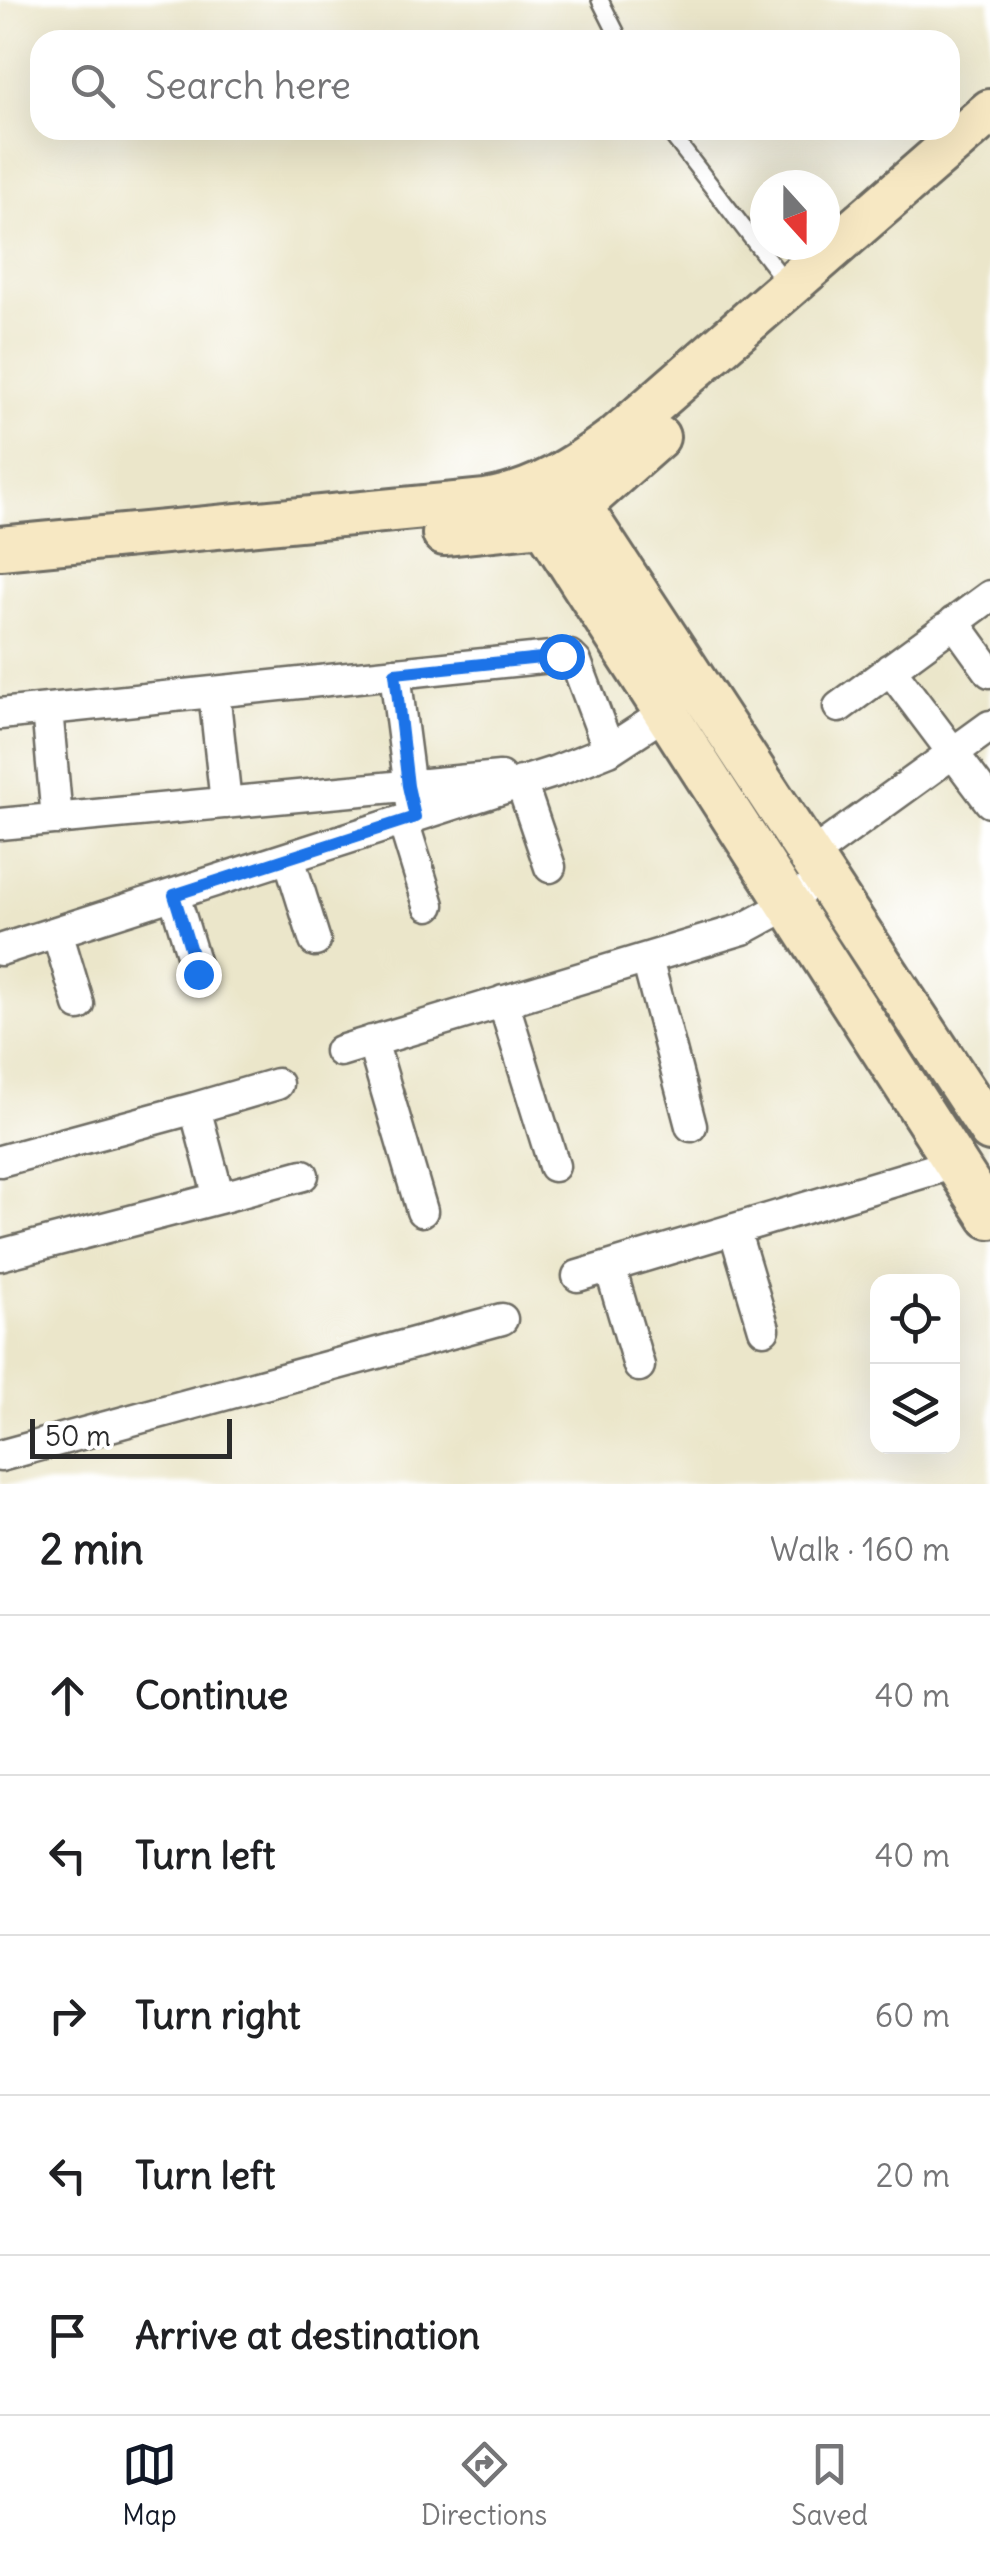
<!DOCTYPE html>
<html lang="en">
<head>
<meta charset="utf-8">
<style>
	:root { --surface:#fff; --page:#f2f2f2; --text:#202124; --muted:#757577; --line:#e0e0e0; --accent:#111827 }
	body { margin:0; font-family:Delius,sans-serif; background:var(--page); color:var(--text) }
	.controls { position:absolute; right:30px; bottom:30px; display:grid; overflow:hidden; border-radius:20px; box-shadow:0 10px 40px #0002 }
	.controls button { width:90px; height:90px; display:grid; place-items:center; padding:0; border:0; border-bottom:2px solid var(--line); background:var(--surface); color:var(--text); font:50px sans-serif }
	.compass { position:absolute; left:750px; top:170px; width:90px; height:90px; border-radius:50%; background:var(--surface); box-shadow:0 10px 40px #0002; rotate:159deg }
	.scale { position:absolute; left:30px; bottom:25px; width:202px; box-sizing:border-box; padding-left:10px; border:5px solid #2b2b2b; border-top:0; font-size:28px; line-height:35px; white-space:nowrap; color:#2b2b2b; -webkit-text-stroke:8px #fff; paint-order:stroke }
	.stop { position:absolute; width:30px; height:30px; margin:-22px; border:8px solid #1a73e8; border-radius:50%; background:#fff }
	.stop.end { background:#1a73e8; border-color:#fff; box-shadow:0 2px 10px #0008 }
	.list { margin:0; padding:0; list-style:none }
	h2 { display:flex; justify-content:space-between; align-items:center; height:130px; margin:0; padding:0 40px; font-size:42px }
	h2 small { font-size:32px; font-weight:400; color:var(--muted) }
	.list li { display:grid; grid-template-columns:65px 1fr auto; gap:30px; align-items:center; box-sizing:border-box; height:160px; padding:0 40px; border-top:2px solid var(--line) }
	.list b { display:block; font-size:38px; white-space:nowrap }
	.list em { font-size:32px; font-style:normal; color:var(--muted) }
	.icon { flex:none; width:55px; height:55px; fill:none; stroke:currentColor; stroke-width:2; stroke-linecap:round; stroke-linejoin:round }
	.map { position:relative; flex:none; width:990px; height:1484px; overflow:hidden }
	.search { position:absolute; background:var(--surface); box-shadow:0 10px 40px #0002; left:30px; right:30px; top:30px; height:110px; display:flex; align-items:center; gap:25px; box-sizing:border-box; padding:0 35px; border-radius:30px; color:var(--muted); font-size:38px }
	.sheet { height:930px; background:var(--surface) }
	nav { display:flex; justify-content:space-around; align-items:center; box-sizing:border-box; height:140px; border-top:2px solid var(--line); background:var(--surface); font-size:28px; color:var(--muted) }
	nav a { display:grid; justify-items:center; gap:5px }
	nav .on { color:var(--accent) }
	.map>svg:first-child { display:block }
</style>
</head>
<body>
<div class="map">
<svg width="990" height="1484" viewBox="0 0 990 1484">
	<rect width="100%" height="100%" fill="#fff"/>
	<filter id="ink" filterUnits="userSpaceOnUse"><feTurbulence type="fractalNoise" baseFrequency=".01" numOctaves="2"/><feDisplacementMap in="SourceGraphic" scale="20" xChannelSelector="R" yChannelSelector="G"/><feConvolveMatrix kernelMatrix="1 2 1 2 8 2 1 2 1" color-interpolation-filters="sRGB"/></filter>
	<filter id="wash" filterUnits="userSpaceOnUse"><feTurbulence type="fractalNoise" baseFrequency=".0048" numOctaves="4" result="noise"/><feDisplacementMap in="SourceGraphic" scale="40" xChannelSelector="R" yChannelSelector="G"/><feGaussianBlur stdDeviation="2.25" result="paint"/><feColorMatrix in="noise" values="0 0 0 0 0 0 0 0 0 0 0 0 0 0 0 0 0 1.4 0 .05"/><feComposite in="paint" operator="in"/></filter>
	<g filter="url(#wash)">
		<rect width="100%" height="100%" fill="#ebe6ca"/>
	</g>
	<g filter="url(#ink)">
		<g fill="none" stroke-linecap="round" stroke-linejoin="round">
			<defs>
				<path id="lane" d="M600 0 620 40
					M668 130 787 284"/>
				<path id="street" d="M954 622 990 672
					M890 669 990 802
					M395 673 412 804
					M214 692 226 803
					M839 707 990 596
					M47 709 57 819
					M0 714 561 656H570L576 662 609 750
					M521 782 550 867
					M403 821 429 905
					M0 824 500 777
					M809 857 990 726
					M289 858 315 941
					M174 895 198 974
					M57 932 79 1005
					M0 950 554 772 609 750 664 714
					M647 959 691 1126
					M503 1001 554 1166
					M372 1041 422 1211
					M340 1051 743 929 787 905 800 893
					M0 1161 195 1108
					M219 1198 303 1175
					M734 1229 764 1329
					M0 1255 219 1198 195 1108 277 1084
					M610 1267 639 1366
					M578 1276 955 1163
					M0 1456 502 1319"/>
				<path id="secondary" d="M566 485 990 1130
					M528 499 990 1217
					M444 534 542 524 580 506 658 437
					M0 548 486 501C537 492 575 468 616 437L990 111"/>
			</defs>
			<!-- lane casing -->
			<use href="#lane" stroke="#6e6c63" stroke-width="20"/>
			<!-- street casing -->
			<use href="#street" stroke="#6e6c63" stroke-width="35"/>
			<!-- secondary casing -->
			<use href="#secondary" stroke="#6e6c63" stroke-width="48"/>
			<!-- lane -->
			<use href="#lane" stroke="#fff" stroke-width="15"/>
			<!-- street -->
			<use href="#street" stroke="#fff" stroke-width="30"/>
			<!-- secondary -->
			<use href="#secondary" stroke="#f7e8c3" stroke-width="42"/>
		</g>
	</g>
	<g fill="none" stroke-linecap="round" stroke-linejoin="round" filter="url(#ink)">
		<!-- route -->
		<path stroke="#1a73e8" stroke-width="12" d="M198 974 174 895 415 817 408 786 395 673 561 656"/>
	</g>
</svg>
<div class="controls">
<button><svg class="icon" aria-label="locate" viewBox="0 0 24 24"><circle cx="12" cy="12" r="6"/><path d="M12 2v4M12 18v4M2 12h4M18 12h4"/></svg></button>
<button><svg class="icon" aria-label="layers" viewBox="0 0 24 24"><path d="M12 4l9 5-9 5-9-5zM3 14l9 5 9-5"/></svg></button>
</div>
<svg class="compass" viewBox="-18 -18 36 36"><path d="M0-13l5 13h-10z" fill="#e53935"/><path d="M0 13l5-13h-10z" fill="#757577"/></svg>
<div class="scale">50 m</div>
<div class="stop" style="left:561px;top:656px"></div>
<div class="stop end" style="left:198px;top:974px"></div>
<div class="search"><svg class="icon" aria-label="search" viewBox="0 0 24 24"><circle cx="10" cy="10" r="6"/><path d="M15 15l6 6"/></svg>Search here</div>
</div>
<section class="sheet">
<h2>2 min<small>Walk · 160 m</small></h2>
<ul class="list">
<li><svg class="icon" aria-label="ahead" viewBox="0 0 24 24"><path d="M12 20V5M6 11l6-6 6 6"/></svg><div><b>Continue</b></div><em>40 m</em></li>
<li><svg class="icon" aria-label="left" viewBox="0 0 24 24"><path d="M17 20v-9H6M10 6l-5 5 5 5"/></svg><div><b>Turn left</b></div><em>40 m</em></li>
<li><svg class="icon" aria-label="right" viewBox="0 0 24 24"><path d="M7 20v-9h11M14 6l5 5-5 5"/></svg><div><b>Turn right</b></div><em>60 m</em></li>
<li><svg class="icon" aria-label="left" viewBox="0 0 24 24"><path d="M17 20v-9H6M10 6l-5 5 5 5"/></svg><div><b>Turn left</b></div><em>20 m</em></li>
<li><svg class="icon" aria-label="arrive" viewBox="0 0 24 24"><path d="M6 21V4h12l-3 4 3 4H6"/></svg><div><b>Arrive at destination</b></div></li>
</ul>
</section>
<nav>
<a class="on"><svg class="icon" aria-label="map" viewBox="0 0 24 24"><path d="M3 6l6-2 6 2 6-2v14l-6 2-6-2-6 2zM9 4v14M15 6v14"/></svg>Map</a>
<a><svg class="icon" aria-label="directions" viewBox="0 0 24 24"><path d="M12 3l9 9-9 9-9-9zM9 14v-3h6M13 9l2 2-2 2"/></svg>Directions</a>
<a><svg class="icon" aria-label="saved" viewBox="0 0 24 24"><path d="M7 4h10v16l-5-4-5 4z"/></svg>Saved</a>
</nav>
</body>
</html>
